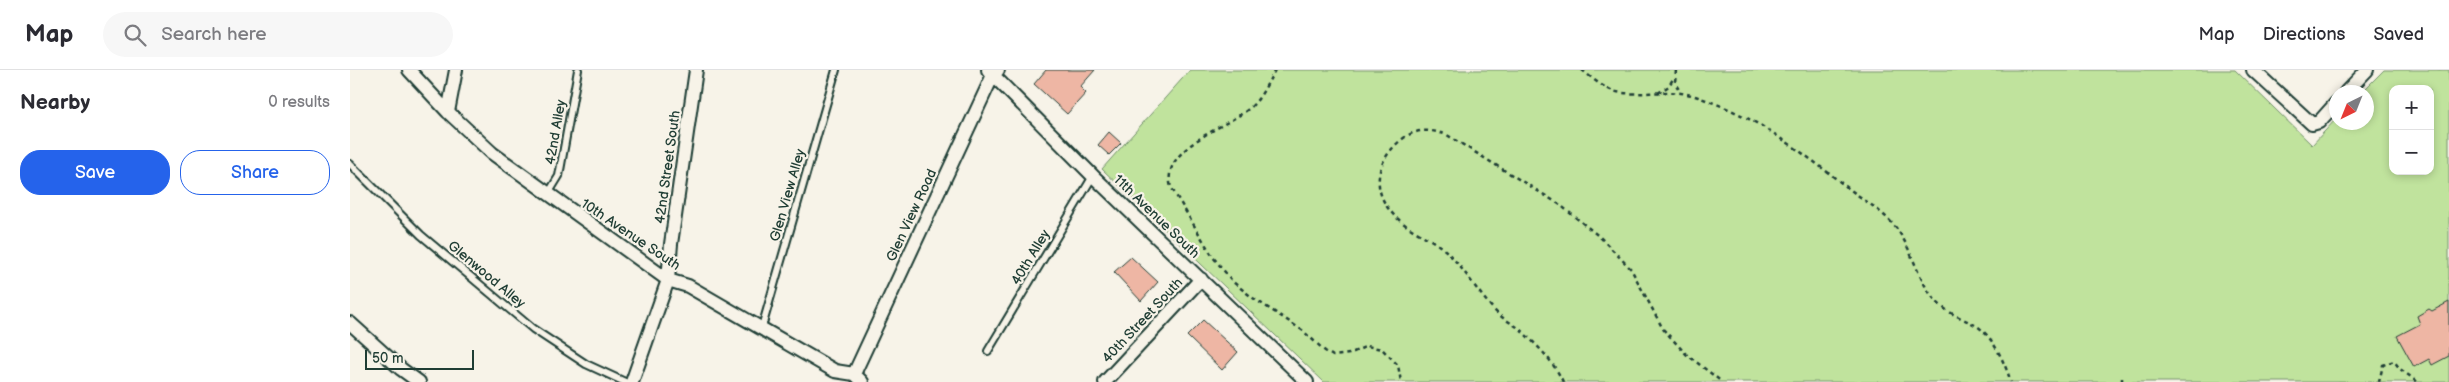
<!DOCTYPE html>
<html lang="en">
<head>
<meta charset="utf-8">
<style>
	:root { --surface:#fff; --page:#f7f7f7; --text:#2b2b33; --muted:#7c7c81; --line:#e1e1e2; --accent:#2563eb }
	body { margin:0; font-family:"Balsamiq Sans",sans-serif; background:var(--page); color:var(--text) }
	.controls { position:absolute; right:15px; top:15px; display:grid; overflow:hidden; border-radius:10px; box-shadow:0 2px 8px #0003 }
	.controls button { width:45px; height:45px; display:grid; place-items:center; padding:0; border:0; border-bottom:1px solid var(--line); background:var(--surface); color:var(--text); font:25px sans-serif }
	.compass { position:absolute; left:1979px; top:15px; width:45px; height:45px; border-radius:50%; background:var(--surface); box-shadow:0 2px 8px #0003; rotate:223deg }
	.scale { position:absolute; left:15px; bottom:12px; width:109px; box-sizing:border-box; padding-left:5px; border:2px solid #1f3d34; border-top:0; font-size:14px; line-height:18px; white-space:nowrap; color:#1f3d34; -webkit-text-stroke:4px #f7f3e8; paint-order:stroke }
	.list { margin:0; padding:0; list-style:none }
	h2 { display:flex; justify-content:space-between; align-items:center; height:65px; margin:0; padding:0 20px; font-size:21px }
	h2 small { font-size:16px; font-weight:400; color:var(--muted) }
	.actions { display:flex; gap:10px; padding:15px 20px }
	.actions a { flex:1; padding:11px 0; border:1px solid var(--accent); border-radius:20px; text-align:center; font-size:18px; color:var(--accent) }
	.actions .main { background:var(--accent); color:#fff }
	.icon { flex:none; width:28px; height:28px; fill:none; stroke:currentColor; stroke-width:2; stroke-linecap:round; stroke-linejoin:round }
	.map { position:relative; flex:none; width:2099px; height:312px; overflow:hidden }
	header { display:flex; align-items:center; gap:30px; box-sizing:border-box; height:70px; padding:0 25px; background:var(--surface); border-bottom:1px solid var(--line) }
	header strong { font-size:24px }
	nav { display:flex; gap:28px; margin-inline-start:auto; font-size:18px }
	.search { width:350px; height:45px; background:var(--page); display:flex; align-items:center; gap:12px; box-sizing:border-box; padding:0 18px; border-radius:28px; color:var(--muted); font-size:19px }
	main { display:flex }
	aside { flex:1; background:var(--surface) }
	.map>svg:first-child { display:block }
</style>
</head>
<body>
<header>
<strong>Map</strong>
<div class="search"><svg class="icon" aria-label="search" viewBox="0 0 24 24"><circle cx="10" cy="10" r="6"/><path d="M15 15l6 6"/></svg>Search here</div>
<nav><a>Map</a><a>Directions</a><a>Saved</a></nav>
</header>
<main>
<aside>
<h2>Nearby<small>0 results</small></h2>
<ul class="list">
</ul>
<div class="actions"><a class="main">Save</a><a>Share</a></div>
</aside>
<div class="map">
<svg width="2099" height="312" viewBox="0 0 2099 312">
	<rect width="100%" height="100%" fill="#f7f3e8"/>
	<filter id="ink" filterUnits="userSpaceOnUse"><feTurbulence type="fractalNoise" baseFrequency=".02" numOctaves="2"/><feDisplacementMap in="SourceGraphic" scale="10" xChannelSelector="R" yChannelSelector="G"/><feConvolveMatrix kernelMatrix="1 2 1 2 8 2 1 2 1" color-interpolation-filters="sRGB"/></filter>
	<g filter="url(#ink)">
		<!-- green -->
		<path fill="#c0e39d" stroke="#709068" fill-rule="evenodd" d="M840 0H1885L1962 75 1986 49V52H2016V22H2012L2034 0H2099V312H974L752 99ZM2043 19H2080V101H2043Z"/>
		<!-- building -->
		<path fill="#eeb6a4" stroke="#1f3d34" d="M696 0H745L730 17 736 23 717 44 684 14Z
			M759 62 771 73 759 85 748 75Z
			M781 187 808 212 791 231 764 202Z
			M2099 232V286L2082 295 2079 289 2064 297 2047 266 2070 254 2067 246 2079 239 2082 241Z
			M853 250 888 282 872 300 837 266Z"/>
		<g fill="none" stroke-linecap="round" stroke-linejoin="round">
			<defs>
				<path id="service" d="M0 94 71 165 183 259 236 294 275 312
					M198 124 209 106 228 0
					M412 257 486 0
					M638 281 743 106"/>
				<path id="minor" d="M59 0 98 42 142 83 318 210 338 216 485 301 504 304 512 312
					M638 0 743 106 957 312
					M1903 0 1962 54 1969 52 1986 33
					M1996 22 2017 0
					M98 42 106 0
					M0 253 51 299 69 312
					M504 304 643 5 648 0
					M282 312 318 210 321 174 346 0
					M755 312 851 209"/>
			</defs>
			<!-- service casing -->
			<use href="#service" stroke="#1f3d34" stroke-width="10"/>
			<!-- minor casing -->
			<use href="#minor" stroke="#1f3d34" stroke-width="16"/>
			<!-- path -->
			<path stroke="#1f3d34" stroke-width="2.5" stroke-dasharray="4 4" stroke-linecap="butt" d="M925 0C918 12 912 26 902 36 881 56 809 77 821 117L863 187 883 212 903 228 952 260 975 281 983 286 999 284 1017 276 1032 279 1048 295 1051 312
				M1232 0C1242 8 1254 19 1267 22 1288 26 1310 20 1331 23 1342 24 1353 29 1364 33 1416 53 1454 84 1498 118 1515 131 1537 144 1549 162 1564 184 1568 212 1587 232 1600 245 1611 247 1625 255 1643 265 1655 294 1661 312
				M1326 0 1325 13 1331 23
				M1308 23 1319 16 1324 7
				M1213 312C1203 290 1185 273 1167 257 1161 253 1154 249 1148 244 1129 225 1116 201 1097 182 1082 168 1068 165 1053 153 1021 129 1021 95 1051 70 1066 58 1080 59 1097 65L1209 134 1251 168 1281 199 1313 259 1336 284 1372 312
				M1772 312V306
				M2029 312 2033 295 2044 291 2050 299 2068 312"/>
			<!-- service -->
			<use href="#service" stroke="#f7f3e8" stroke-width="6"/>
			<!-- minor -->
			<use href="#minor" stroke="#f7f3e8" stroke-width="12"/>
		</g>
	</g>
	<g text-anchor="middle" stroke-width="4.5" stroke-linejoin="round" paint-order="stroke">
		<!-- street labels -->
		<g font-size="14" fill="#1f3d34" stroke="#f7f3e8">
			<text transform="translate(205 62) rotate(-80)" y="5">42nd Alley</text>
			<text transform="translate(317 97) rotate(-82)" y="5">42nd Street South</text>
			<text transform="translate(437 125) rotate(-74)" y="5">Glen View Alley</text>
			<text transform="translate(561 145) rotate(-65)" y="5">Glen View Road</text>
			<text transform="translate(807 146) rotate(44)" y="5">11th Avenue South</text>
			<text transform="translate(281 164) rotate(34)" y="5">10th Avenue South</text>
			<text transform="translate(680 187) rotate(-59)" y="5">40th Alley</text>
			<text transform="translate(137 204) rotate(40)" y="5">Glenwood Alley</text>
			<text transform="translate(792 250) rotate(-47)" y="5">40th Street South</text>
		</g>
	</g>
</svg>
<div class="controls">
<button>+</button>
<button>−</button>
</div>
<svg class="compass" viewBox="-18 -18 36 36"><path d="M0-13l5 13h-10z" fill="#e53935"/><path d="M0 13l5-13h-10z" fill="#7c7c81"/></svg>
<div class="scale">50 m</div>
</div>
</main>
</body>
</html>
